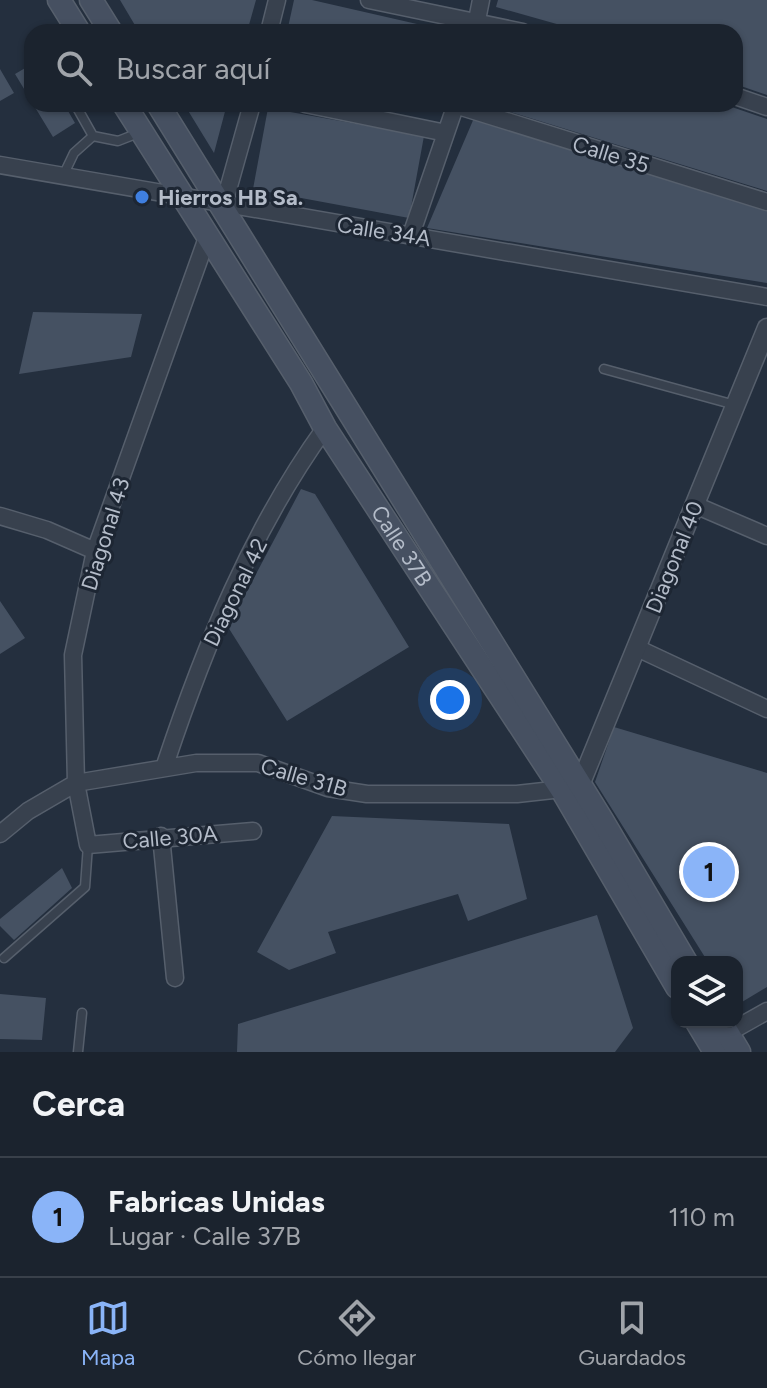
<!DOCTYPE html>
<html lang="es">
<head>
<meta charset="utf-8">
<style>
	:root { --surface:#1b232e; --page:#282f3a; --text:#f1f3f6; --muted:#a0a4aa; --line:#39404a; --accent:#8ab4f8 }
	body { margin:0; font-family:Figtree,sans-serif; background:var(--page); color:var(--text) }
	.controls { position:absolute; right:24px; bottom:24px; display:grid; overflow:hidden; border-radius:16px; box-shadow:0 2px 6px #0004 }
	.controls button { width:72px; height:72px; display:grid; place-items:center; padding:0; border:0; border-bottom:2px solid var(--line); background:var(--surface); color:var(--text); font:40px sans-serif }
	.you { position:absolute; left:450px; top:700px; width:28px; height:28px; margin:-20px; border:6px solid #fff; border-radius:50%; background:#1a73e8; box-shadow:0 0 0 12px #1a73e833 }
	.badge { display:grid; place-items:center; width:52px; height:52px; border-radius:50%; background:var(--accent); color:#111; font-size:26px; font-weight:700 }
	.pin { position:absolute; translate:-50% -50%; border:4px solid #fff; box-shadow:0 2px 8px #0006 }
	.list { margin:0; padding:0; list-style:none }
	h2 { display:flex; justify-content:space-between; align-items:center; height:104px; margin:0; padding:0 32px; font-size:34px }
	h2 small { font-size:26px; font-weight:400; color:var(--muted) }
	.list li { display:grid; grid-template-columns:52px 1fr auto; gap:24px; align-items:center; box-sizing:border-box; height:120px; padding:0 32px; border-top:2px solid var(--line) }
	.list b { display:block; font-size:30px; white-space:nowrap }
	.list p { margin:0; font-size:26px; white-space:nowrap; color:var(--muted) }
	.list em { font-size:26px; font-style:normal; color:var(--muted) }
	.icon { flex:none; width:44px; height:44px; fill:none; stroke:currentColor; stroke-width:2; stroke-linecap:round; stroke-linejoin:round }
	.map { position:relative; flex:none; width:767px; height:1052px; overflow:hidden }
	.search { position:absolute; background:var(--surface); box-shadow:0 2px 6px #0004; left:24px; right:24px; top:24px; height:88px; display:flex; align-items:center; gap:20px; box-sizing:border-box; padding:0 28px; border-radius:24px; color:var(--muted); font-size:30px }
	.sheet { height:224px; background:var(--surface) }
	nav { display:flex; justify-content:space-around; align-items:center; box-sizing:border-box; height:112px; border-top:2px solid var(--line); background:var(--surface); font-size:22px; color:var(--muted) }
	nav a { display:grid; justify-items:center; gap:4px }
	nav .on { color:var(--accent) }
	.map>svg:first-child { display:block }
</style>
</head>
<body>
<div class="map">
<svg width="767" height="1052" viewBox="0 0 767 1052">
	<rect width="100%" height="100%" fill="#242f3e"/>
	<!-- building -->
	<path fill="#455162" d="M120 0H256L247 32H139Z
		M294 0H312L452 32H287Z
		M498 0H767V95L735 84V32H585L496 7Z
		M32 64V102L15 74Z
		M0 69 14 93 0 101Z
		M33 104H64L75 123 53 137Z
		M184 104H227L214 153Z
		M408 104H442L440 112Z
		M723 104 767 119V191L488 105Z
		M268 108 424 136 409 218 253 189Z
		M474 118 767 206V283L427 228Z
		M33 312 142 314 131 357 19 374Z
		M301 489 315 494 409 647 287 721 228 627Z
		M0 601 25 638 0 654Z
		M614 727 767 773V987L737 1005V962H708L595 782Z
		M332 816 509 824 527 899 468 921 458 894 328 932 336 953 289 970 257 952Z
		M62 868 72 888 14 940 0 926V919Z
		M597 915 633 1028 615 1052H237L238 1024Z
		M0 994 46 998 42 1040 0 1039Z"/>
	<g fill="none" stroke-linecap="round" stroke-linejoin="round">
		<defs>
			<path id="service" d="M75 104 93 136 118 141 141 132
				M63 176 74 153 93 136
				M604 369 735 405
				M4 958 85 887 88 845
				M78 1052 82 1013"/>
			<path id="minor" d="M369 0 523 32
				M475 30 481 0
				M269 32 277 0
				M735 96 767 107
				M305 104 446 133
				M455 105 767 202
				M0 165 767 297
				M224 204 252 104
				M208 235 95 551 73 655 76 783 88 845 253 831
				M411 235 456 104
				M695 505 767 536
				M0 516 47 530 95 551
				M637 648 767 709
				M165 765C204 648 252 529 325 428
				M0 834 28 811 76 783 196 763H258L328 788 367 794H517L571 788
				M161 836 175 978
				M728 1033 767 1011"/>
			<path id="tertiary" d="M580 785 767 328"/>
			<g id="secondary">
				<path d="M59 0 79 32"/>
				<path d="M91 0 111 32"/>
				<path id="s1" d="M124 104 301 383 325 428 562 790 677 987"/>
				<path d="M158 104 602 820 686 962"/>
				<path d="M697 1022 715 1052"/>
				<path d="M721 1022 739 1052"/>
			</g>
		</defs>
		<!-- service casing -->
		<use href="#service" stroke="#565f6c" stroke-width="11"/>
		<!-- minor casing -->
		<use href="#minor" stroke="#565f6c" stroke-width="19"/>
		<!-- tertiary casing -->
		<use href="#tertiary" stroke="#565f6c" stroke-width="21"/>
		<!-- secondary casing -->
		<use href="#secondary" stroke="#565f6c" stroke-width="25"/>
		<!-- service -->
		<use href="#service" stroke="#38414e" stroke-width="8"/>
		<!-- minor -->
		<use href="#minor" stroke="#38414e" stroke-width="16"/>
		<!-- tertiary -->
		<use href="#tertiary" stroke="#38414e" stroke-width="18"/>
		<!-- secondary -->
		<use href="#secondary" stroke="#465061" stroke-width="22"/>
	</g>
	<!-- markers -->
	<circle fill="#3f7fe0" stroke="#1d2633" stroke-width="3" cx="142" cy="197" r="8"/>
	<g text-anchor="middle" stroke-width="6" stroke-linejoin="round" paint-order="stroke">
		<!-- street labels -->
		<g font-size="22" fill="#b4bcc9" stroke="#1d2633">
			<text transform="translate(611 154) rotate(17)" y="8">Calle 35</text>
			<text transform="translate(384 231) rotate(9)" y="8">Calle 34A</text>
			<text transform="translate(105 534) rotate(-73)" y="8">Diagonal 43</text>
			<text dy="8" stroke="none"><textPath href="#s1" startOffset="522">Calle 37B</textPath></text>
			<text transform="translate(674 557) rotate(-68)" y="8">Diagonal 40</text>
			<text transform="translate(235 592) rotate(-64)" y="8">Diagonal 42</text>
			<text transform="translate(304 777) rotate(16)" y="8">Calle 31B</text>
			<text transform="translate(170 837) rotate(-5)" y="8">Calle 30A</text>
		</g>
		<!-- poi labels -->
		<g font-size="22" font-weight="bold" fill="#b4bcc9" stroke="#1d2633" text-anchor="start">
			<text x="158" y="205">Hierros HB Sa.</text>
		</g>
	</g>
</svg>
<div class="controls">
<button><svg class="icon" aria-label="layers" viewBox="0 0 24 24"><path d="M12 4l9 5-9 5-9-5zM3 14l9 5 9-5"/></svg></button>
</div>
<div class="you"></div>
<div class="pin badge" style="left:709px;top:872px">1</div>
<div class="search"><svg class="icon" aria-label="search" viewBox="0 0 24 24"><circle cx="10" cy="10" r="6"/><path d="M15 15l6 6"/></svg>Buscar aquí</div>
</div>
<section class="sheet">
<h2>Cerca<small></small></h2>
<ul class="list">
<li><span class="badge">1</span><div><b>Fabricas Unidas</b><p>Lugar · Calle 37B</p></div><em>110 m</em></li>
</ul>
</section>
<nav>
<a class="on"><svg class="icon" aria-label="map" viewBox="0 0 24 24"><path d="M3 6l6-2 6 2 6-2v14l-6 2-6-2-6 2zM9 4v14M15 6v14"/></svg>Mapa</a>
<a><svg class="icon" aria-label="directions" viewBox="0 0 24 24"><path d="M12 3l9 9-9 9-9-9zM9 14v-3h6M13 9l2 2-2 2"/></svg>Cómo llegar</a>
<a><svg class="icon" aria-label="saved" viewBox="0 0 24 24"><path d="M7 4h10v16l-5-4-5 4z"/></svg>Guardados</a>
</nav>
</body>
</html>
